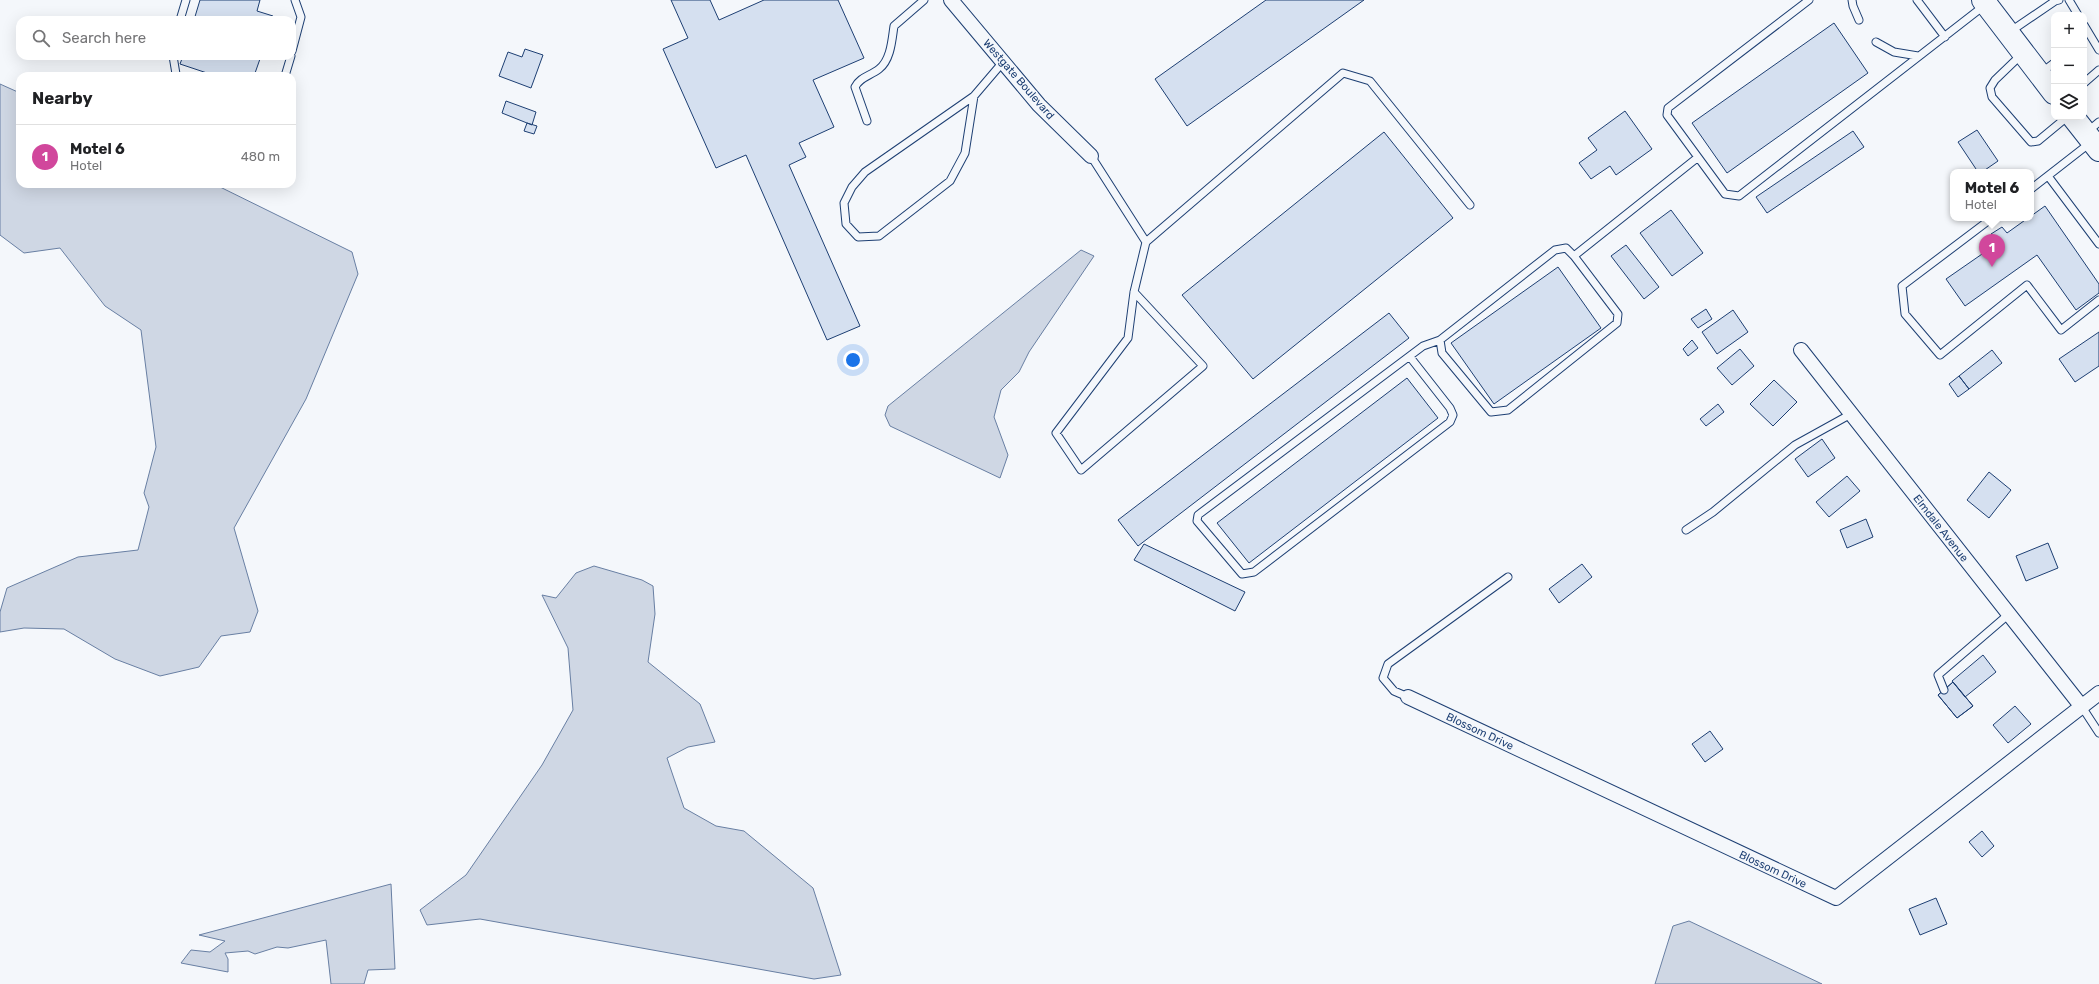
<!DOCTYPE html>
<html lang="en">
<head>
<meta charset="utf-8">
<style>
	:root { --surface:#fff; --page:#f6f6f6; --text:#202124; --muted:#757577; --line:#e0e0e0; --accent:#0f766e }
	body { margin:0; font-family:Rubik,sans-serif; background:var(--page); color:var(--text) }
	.controls { position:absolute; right:12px; top:12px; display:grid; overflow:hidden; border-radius:8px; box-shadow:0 4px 16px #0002 }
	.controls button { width:36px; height:36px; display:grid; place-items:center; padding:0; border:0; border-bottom:1px solid var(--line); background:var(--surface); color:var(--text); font:20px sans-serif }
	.you { position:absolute; left:853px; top:360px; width:14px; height:14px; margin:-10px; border:3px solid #fff; border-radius:50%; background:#1a73e8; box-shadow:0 0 0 6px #1a73e833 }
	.badge { display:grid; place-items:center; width:26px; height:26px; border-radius:50%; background:var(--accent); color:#fff; font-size:13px; font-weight:700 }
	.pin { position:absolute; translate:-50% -33px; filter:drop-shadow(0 1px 2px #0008) }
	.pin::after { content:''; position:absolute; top:21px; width:14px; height:12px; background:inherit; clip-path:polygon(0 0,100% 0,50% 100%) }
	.popup { position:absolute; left:1950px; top:169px; width:84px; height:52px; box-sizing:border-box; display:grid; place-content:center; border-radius:8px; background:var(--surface); filter:drop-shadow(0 1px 3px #0005); font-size:13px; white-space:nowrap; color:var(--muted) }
	.popup b { font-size:15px; color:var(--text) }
	.popup::after { content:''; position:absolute; left:50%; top:100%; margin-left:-8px; border:8px solid transparent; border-top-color:var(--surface) }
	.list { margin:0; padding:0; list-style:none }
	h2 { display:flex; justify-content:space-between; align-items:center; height:52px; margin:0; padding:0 16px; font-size:17px }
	h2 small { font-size:13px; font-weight:400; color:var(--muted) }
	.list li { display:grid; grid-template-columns:26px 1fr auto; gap:12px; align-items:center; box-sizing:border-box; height:64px; padding:0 16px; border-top:1px solid var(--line) }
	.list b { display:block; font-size:15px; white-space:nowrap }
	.list p { margin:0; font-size:13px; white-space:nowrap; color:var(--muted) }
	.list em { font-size:13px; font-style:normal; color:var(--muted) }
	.icon { flex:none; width:22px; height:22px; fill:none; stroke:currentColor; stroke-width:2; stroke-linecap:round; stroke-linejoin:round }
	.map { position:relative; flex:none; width:2099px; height:984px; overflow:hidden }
	.search { position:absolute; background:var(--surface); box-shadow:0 4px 16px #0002; left:16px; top:16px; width:280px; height:44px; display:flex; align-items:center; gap:10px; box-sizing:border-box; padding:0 14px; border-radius:12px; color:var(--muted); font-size:15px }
	.panel { position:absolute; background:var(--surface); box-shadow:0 4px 16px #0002; left:16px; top:72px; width:280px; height:116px; border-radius:12px }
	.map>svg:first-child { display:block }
</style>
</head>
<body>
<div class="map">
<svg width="2099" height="984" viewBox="0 0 2099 984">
	<rect width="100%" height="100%" fill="#f4f7fb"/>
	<!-- water -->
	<path fill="#cfd7e4" stroke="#687fa3" d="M0 84 20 93V184H214L352 252 358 274 306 399 234 528 258 611 250 632 221 636 199 667 160 676 115 659 64 629 24 628 0 632V612L7 588 78 557 138 550 149 507 144 493 156 447 141 330 105 306 60 248 24 253 0 235Z
		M1081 250 1094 256 1029 352 1019 372 1001 390 994 417 1008 455 1000 478 890 426 885 415 888 406Z
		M594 566 642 580 653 586 655 614 648 662 700 704 715 742 688 747 667 758 684 808 716 826 744 831 813 888 841 975 814 979 480 919 427 925 420 910 466 875 542 765 573 710 568 648 542 595 556 598 576 573Z
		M391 884 395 969 368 970 364 984H331L326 940 288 948 277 947 255 954 248 951 225 953 228 959V972L181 963 191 950 210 952 225 941 199 935Z
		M1689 921 1822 984H1655L1673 926Z"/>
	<!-- building -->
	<path fill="#d5e0f0" stroke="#1d3f73" d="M200 0H260L257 11 273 16 272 20H194Z
		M671 0H710L719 20 764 0H838L864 58 813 80 834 127 799 143 806 157 789 165 860 326 827 340 746 155 716 168 663 49 688 38Z
		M1266 0H1364L1187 126 1155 79Z
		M1834 23 1868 73 1727 173 1692 123Z
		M525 49 543 55 531 88 499 76 508 52 522 57Z
		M183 56H261L254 76H216L180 64Z
		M506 101 536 112 532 125 502 113Z
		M1625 111 1652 149 1616 175 1610 166 1591 179 1579 163 1597 150 1588 138Z
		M527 123 537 126 534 134 524 131Z
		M1977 130 1998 161 1982 172H1978L1958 142Z
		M1853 131 1864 147 1767 213 1756 197Z
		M1384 132 1453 218 1253 379 1182 295Z
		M2045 206 2099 284V293L2076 310 2037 255 1965 306 1946 279 1998 243 1991 234 2002 227 2007 233 2028 218H2031V216Z
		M1671 210 1703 253 1672 276 1640 233Z
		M1626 245 1659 287 1644 299 1611 256Z
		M1558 267 1601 328 1494 404 1451 343Z
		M1706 309 1712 319 1698 328 1691 319Z
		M1733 310 1748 332 1717 354 1702 332Z
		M1389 313 1409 338 1138 546 1118 520Z
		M2099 332V366L2075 382 2059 359Z
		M1692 340 1698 348 1688 356 1683 349Z
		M1740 349 1754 366 1732 385 1717 368Z
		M1992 350 2002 363 1969 389 1959 376Z
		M1959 376 1969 389 1958 397 1949 384Z
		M1407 378 1438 418 1249 563 1217 523Z
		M1774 380 1797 402 1773 426 1750 404Z
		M1718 404 1724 412 1706 426 1700 419Z
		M1822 439 1835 458 1808 477 1795 459Z
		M1989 472 2011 490 1989 518 1967 500Z
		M1847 476 1860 491 1829 517 1816 502Z
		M1866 519 1873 537 1847 548 1840 530Z
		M2048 543 2058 568 2026 581 2016 556Z
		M1144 544 1245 592 1235 611 1134 560Z
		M1582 564 1592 577 1559 603 1549 589Z
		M1983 655 1996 672 1965 697 1952 681Z
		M1953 682 1973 706 1957 718 1938 695Z
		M1953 682 1973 706 1957 718 1938 695Z
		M2015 706 2031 724 2008 743 1993 725Z
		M1710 731 1723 749 1705 762 1692 744Z
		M1982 831 1994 846 1982 857 1969 842Z
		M1936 898 1947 924 1920 935 1909 909Z"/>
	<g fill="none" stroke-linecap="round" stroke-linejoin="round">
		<defs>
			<path id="lane" d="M1809 0 1668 108 1667 115 1725 194 1739 196 1985 5
				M1852 0 1853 6 1859 20
				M1917 0 1945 37
				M2069 0 2078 15
				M180 20 186 0
				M2084 25 2099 50
				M2011 31 2055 1 2059 0
				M1876 42 1894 52 1918 56
				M292 51 301 17 295 0
				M2022 54 1995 80 1990 88 1992 97 2031 142 2038 141 2067 117
				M173 56 176 74 178 76
				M2042 72 2054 63
				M285 76 291 56
				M2084 83 2099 70
				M974 96 965 153 950 181 879 236 858 237 846 224 844 203 852 187 865 172 974 96 1003 62
				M867 121 855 87C860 77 870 76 879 69 891 60 892 39 894 26L924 0
				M2087 132 2099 122
				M1091 156 1146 242 1343 73 1370 81 1470 205
				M2048 176 2099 244
				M2031 189 2090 143
				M1992 218 1902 286 1905 314 1940 355 2027 285 2061 330 2099 300
				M1574 256 1566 248 1555 250 1440 340 1442 353 1491 412 1508 410 1617 323 1618 314 1574 256 1697 158
				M1134 292 1203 366 1081 470 1056 433 1128 338 1134 292 1146 242
				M1410 357 1450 408 1453 415 1450 422 1254 572 1242 574 1197 521 1198 515 1423 346 1440 340
				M1686 530 1713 512 1795 445 1851 414
				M1944 690 1938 675 2009 614
				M1408 697 1394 691 1383 678 1388 664 1508 577
				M2082 707 2099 733"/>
			<path id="street" d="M951 0 1039 105 1091 156
				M1801 350 2082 707
				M1408 697 1836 898 2099 693"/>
			<path id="primary" d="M1983 0 2054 93
				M2073 117 2099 150"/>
		</defs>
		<!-- lane casing -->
		<use href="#lane" stroke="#1d3f73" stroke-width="9"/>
		<!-- street casing -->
		<use href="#street" stroke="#1d3f73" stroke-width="16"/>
		<!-- primary casing -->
		<use href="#primary" stroke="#1d3f73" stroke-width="24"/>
		<!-- lane -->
		<use href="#lane" stroke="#f4f7fb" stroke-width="7"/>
		<!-- street -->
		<use href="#street" stroke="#f4f7fb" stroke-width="14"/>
		<!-- primary -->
		<use href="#primary" stroke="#f4f7fb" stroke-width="22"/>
	</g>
	<g text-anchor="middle" stroke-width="3" stroke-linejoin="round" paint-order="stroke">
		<!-- street labels -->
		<g font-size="11" fill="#1d3f73" stroke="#f4f7fb">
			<text transform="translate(1019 79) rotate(49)" y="4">Westgate Boulevard</text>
			<text transform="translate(1941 528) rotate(52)" y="4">Elmdale Avenue</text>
			<text transform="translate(1480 731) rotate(25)" y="4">Blossom Drive</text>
			<text transform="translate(1773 869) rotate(25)" y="4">Blossom Drive</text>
		</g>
	</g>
</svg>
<div class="controls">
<button>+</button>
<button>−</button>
<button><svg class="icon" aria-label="layers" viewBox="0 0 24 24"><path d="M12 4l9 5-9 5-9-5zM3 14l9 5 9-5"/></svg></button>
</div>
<div class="you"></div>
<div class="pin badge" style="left:1992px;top:267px;background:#d1479c">1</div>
<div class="popup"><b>Motel 6</b>Hotel</div>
<div class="search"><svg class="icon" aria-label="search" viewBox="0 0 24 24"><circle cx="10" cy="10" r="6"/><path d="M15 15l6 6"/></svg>Search here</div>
<section class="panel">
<h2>Nearby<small></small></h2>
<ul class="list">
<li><span class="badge" style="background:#d1479c">1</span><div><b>Motel 6</b><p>Hotel</p></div><em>480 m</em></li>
</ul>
</section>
</div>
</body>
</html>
